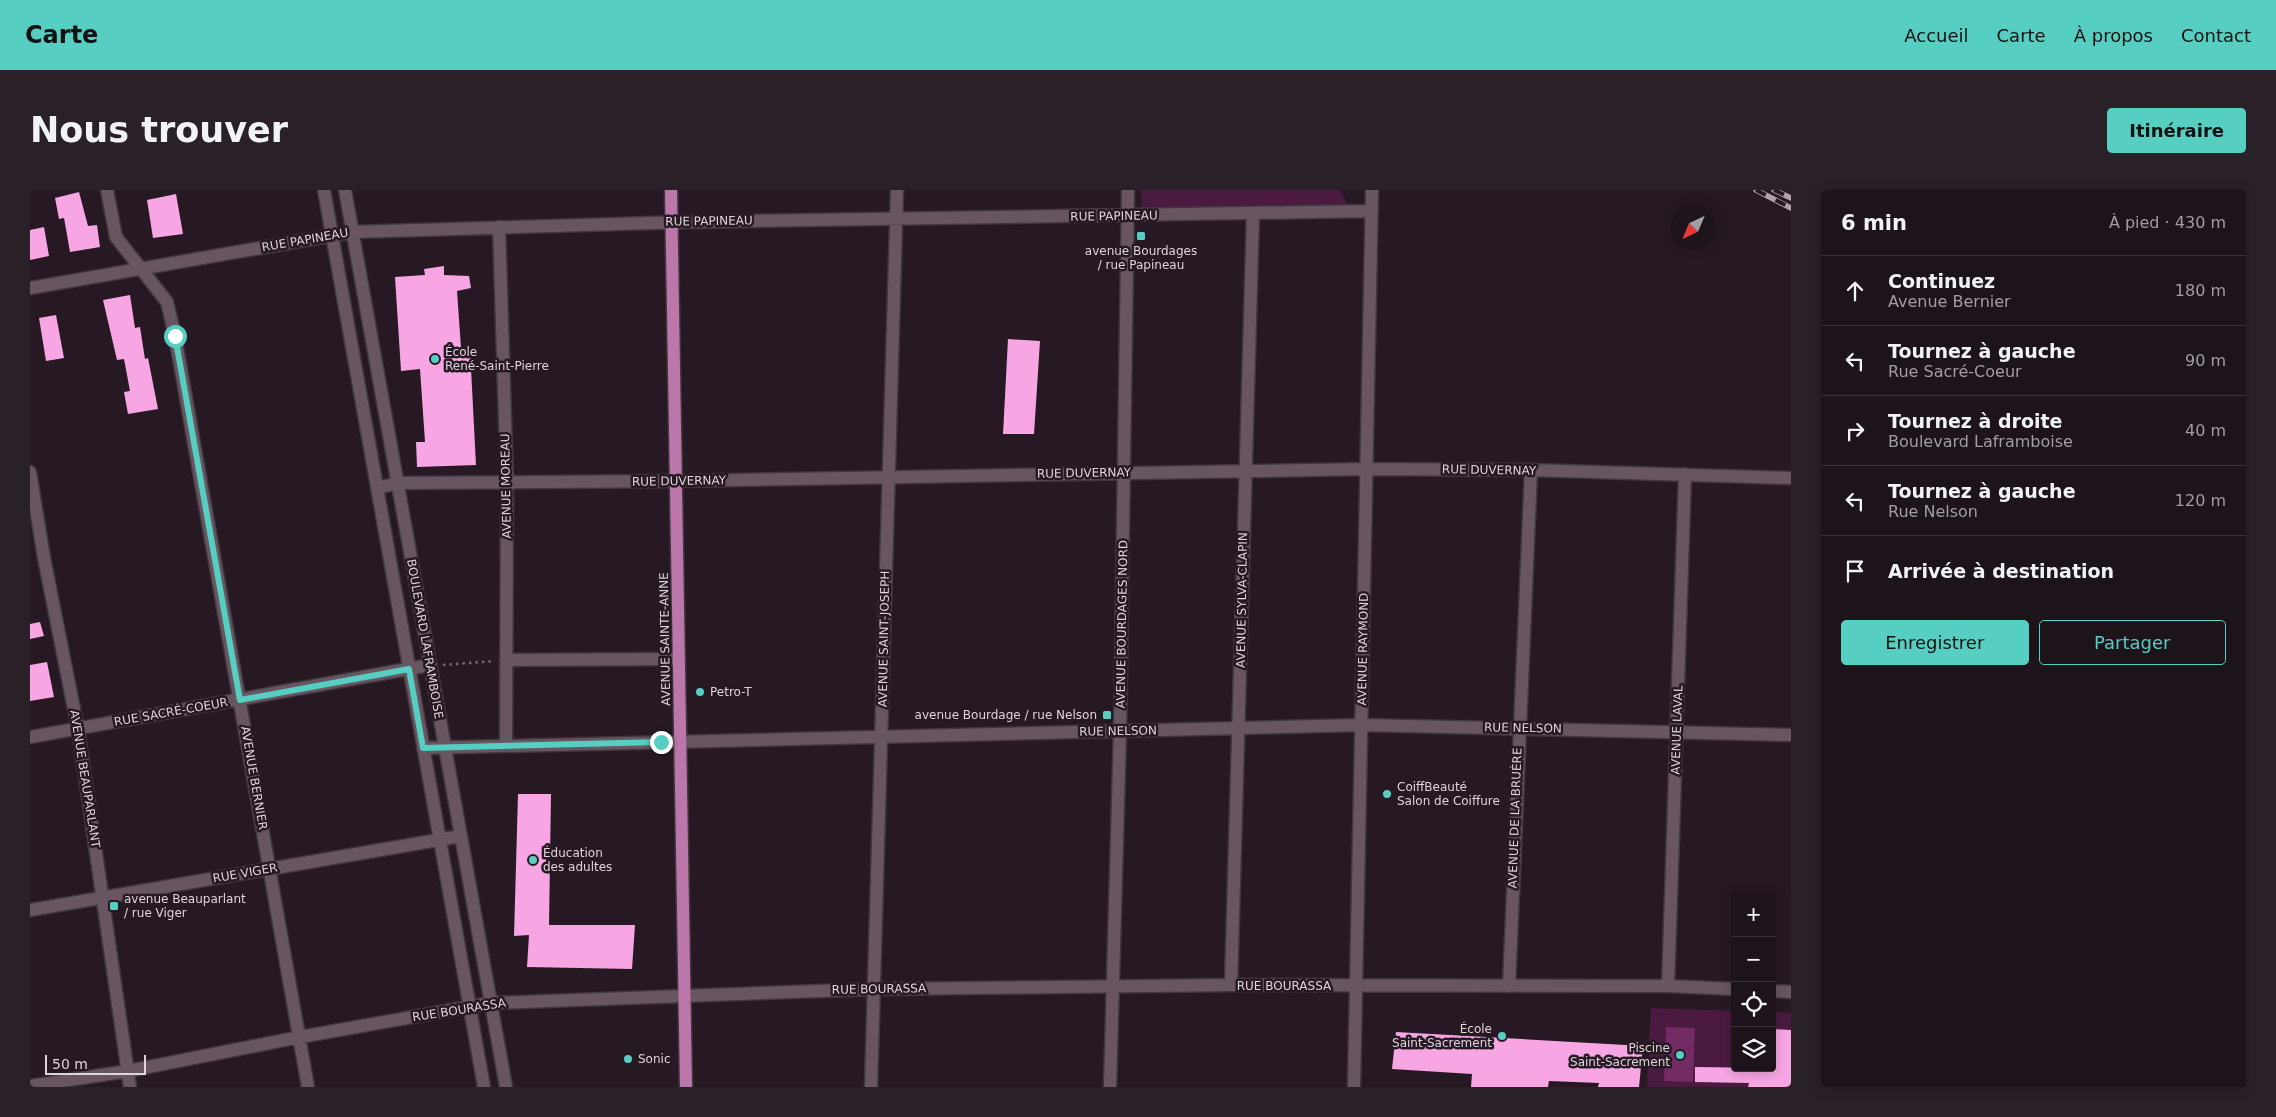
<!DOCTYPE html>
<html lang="fr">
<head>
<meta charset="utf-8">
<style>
	:root { --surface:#1d131a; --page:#2a2027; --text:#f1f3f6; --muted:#a09ea2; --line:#3b3239; --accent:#57cec2 }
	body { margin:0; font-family:"DejaVu Sans",sans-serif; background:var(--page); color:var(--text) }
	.controls { position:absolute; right:15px; bottom:15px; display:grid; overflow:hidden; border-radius:5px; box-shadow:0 2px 12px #0003 }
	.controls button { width:45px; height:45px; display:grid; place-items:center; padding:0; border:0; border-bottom:1px solid var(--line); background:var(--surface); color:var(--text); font:25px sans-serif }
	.compass { position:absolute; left:1641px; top:15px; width:45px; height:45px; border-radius:50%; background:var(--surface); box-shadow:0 2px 12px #0003; rotate:224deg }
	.scale { position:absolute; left:15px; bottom:12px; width:101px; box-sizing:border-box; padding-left:5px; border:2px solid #ded4db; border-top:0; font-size:14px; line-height:18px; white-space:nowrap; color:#ded4db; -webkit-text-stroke:4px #271923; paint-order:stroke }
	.stop { position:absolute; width:15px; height:15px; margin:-11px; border:4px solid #57cec2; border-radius:50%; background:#fff }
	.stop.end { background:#57cec2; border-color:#fff; box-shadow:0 1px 5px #0008 }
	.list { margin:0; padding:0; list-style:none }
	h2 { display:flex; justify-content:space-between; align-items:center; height:65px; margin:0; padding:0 20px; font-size:21px }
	h2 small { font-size:16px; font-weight:400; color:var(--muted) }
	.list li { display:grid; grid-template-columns:32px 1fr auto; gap:15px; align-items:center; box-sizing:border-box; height:70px; padding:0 20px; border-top:1px solid var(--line) }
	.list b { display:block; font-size:19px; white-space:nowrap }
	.list p { margin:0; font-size:16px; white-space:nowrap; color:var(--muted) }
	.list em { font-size:16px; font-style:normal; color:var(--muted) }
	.actions { display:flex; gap:10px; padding:15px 20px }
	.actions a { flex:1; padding:11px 0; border:1px solid var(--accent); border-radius:5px; text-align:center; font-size:18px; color:var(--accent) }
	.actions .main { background:var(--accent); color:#111 }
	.icon { flex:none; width:28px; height:28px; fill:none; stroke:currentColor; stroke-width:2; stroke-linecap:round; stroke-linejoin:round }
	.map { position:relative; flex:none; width:1761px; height:897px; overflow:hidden; border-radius:5px }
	header { display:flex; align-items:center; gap:30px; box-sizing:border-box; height:70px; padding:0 25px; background:var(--accent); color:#111 }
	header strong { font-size:24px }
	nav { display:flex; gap:28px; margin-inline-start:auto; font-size:18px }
	.intro { display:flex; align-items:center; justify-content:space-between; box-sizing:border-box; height:120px; padding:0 30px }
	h1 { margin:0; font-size:35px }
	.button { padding:12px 22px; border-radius:5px; background:var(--accent); color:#111; font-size:18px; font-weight:700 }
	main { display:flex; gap:30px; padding:0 30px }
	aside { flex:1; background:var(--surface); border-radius:5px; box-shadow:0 2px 12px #0003 }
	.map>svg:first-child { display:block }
</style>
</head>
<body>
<header>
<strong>Carte</strong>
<nav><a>Accueil</a><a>Carte</a><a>À propos</a><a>Contact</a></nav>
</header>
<div class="intro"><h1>Nous trouver</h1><a class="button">Itinéraire</a></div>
<main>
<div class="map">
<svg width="1761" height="897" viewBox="0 0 1761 897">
	<rect width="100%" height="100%" fill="#271923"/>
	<!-- green -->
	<path fill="#4b1a41" d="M1111 0H1310L1318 16 1112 21Z
		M1621 818 1705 821V878H1742V822L1761 823V897H1617Z"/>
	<!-- water -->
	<path fill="#722b63" d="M1636 837 1665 838 1663 892 1634 891Z"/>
	<!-- building -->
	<path fill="#f8a6e3" d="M49 2 58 36 67 35 70 57 40 62 34 28 29 29 25 8Z
		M146 4 153 44 123 48 117 10Z
		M14 37 19 66 0 70V40Z
		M414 76V85L439 86 441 98 427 101 431 158 440 159 446 275 387 277 386 252H395L390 179 371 181 365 87 395 85 394 79Z
		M100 105 105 138 110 137 115 169 118 168 128 219 98 224 94 202 100 201 94 169 87 170 73 110Z
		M26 125 34 168 16 171 9 128Z
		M978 149 1010 151 1004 244H973Z
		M10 432 14 446 0 449V434Z
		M17 472 24 507 0 511V475Z
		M488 604H521L519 735H605L602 779 497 777 499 745 484 746Z
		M1742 839 1761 840V897H1718L1719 893 1665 892V877L1742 878Z
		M1366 842 1613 856 1609 897H1568L1569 893 1519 891 1518 897H1441L1442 884 1362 879Z"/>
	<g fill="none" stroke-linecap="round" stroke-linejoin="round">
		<defs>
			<path id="minor" d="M77 0 86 47 137 112 145 146 278 897
				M294 0 454 897
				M315 0 476 897
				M469 37 477 293 476 556
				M0 98 322 42 654 32 1342 21
				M0 282 14 368 48 539 100 897
				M347 298 368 293 645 291 1336 279 1501 280 1761 288
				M476 470 649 469
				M0 547 400 475
				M393 558 1331 535 1761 545
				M0 720 431 646
				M1201 795 1223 24
				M1479 796 1501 280
				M1638 796 1655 284
				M1742 801 1761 802
				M0 896 98 881 270 847 461 813 845 799 1201 795 1638 796 1705 799
				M841 897 867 0
				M1080 897 1090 541 1098 0
				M1324 897 1342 0"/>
			<path id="major" d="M641 0 656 897"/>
		</defs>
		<!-- minor casing -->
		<use href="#minor" stroke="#41363e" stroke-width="15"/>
		<!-- major casing -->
		<use href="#major" stroke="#41363e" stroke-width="15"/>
		<!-- path -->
		<path stroke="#766a72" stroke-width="2.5" stroke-dasharray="2.5 4" stroke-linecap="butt" d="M413 475 465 471"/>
		<!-- minor -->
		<use href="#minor" stroke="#675662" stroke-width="12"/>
		<!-- major -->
		<use href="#major" stroke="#bb76aa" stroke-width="12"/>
		<defs>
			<path id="rail" d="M1726 0 1761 18
				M1744 0 1761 8"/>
		</defs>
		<!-- rail casing -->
		<use href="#rail" stroke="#ada2aa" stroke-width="5.5"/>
		<!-- rail -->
		<use href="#rail" stroke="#271923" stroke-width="4" stroke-dasharray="11" stroke-linecap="butt"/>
	</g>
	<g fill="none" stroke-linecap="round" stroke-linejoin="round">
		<!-- route -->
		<path stroke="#57cec2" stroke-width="6" d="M145 146 210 510 379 479 393 558 631 552"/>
	</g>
	<!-- markers -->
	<g fill="#57cec2" stroke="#271923" stroke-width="2">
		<rect x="1106" y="41" width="10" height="10" rx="2.5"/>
		<circle cx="405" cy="169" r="5"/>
		<circle cx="670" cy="502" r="5"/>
		<rect x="1072" y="520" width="10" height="10" rx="2.5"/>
		<circle cx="1357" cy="604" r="5"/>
		<circle cx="503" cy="670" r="5"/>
		<rect x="79" y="711" width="10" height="10" rx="2.5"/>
		<circle cx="1472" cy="846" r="5"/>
		<circle cx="1650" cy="865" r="5"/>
		<circle cx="598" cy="869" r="5"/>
	</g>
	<g text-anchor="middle" stroke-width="5" stroke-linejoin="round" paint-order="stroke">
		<!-- street labels -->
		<g font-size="12" fill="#ded4db" stroke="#271923">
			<text transform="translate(1084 26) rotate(-1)" y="4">RUE PAPINEAU</text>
			<text transform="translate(679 31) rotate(-1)" y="4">RUE PAPINEAU</text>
			<text transform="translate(275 50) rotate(-10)" y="4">RUE PAPINEAU</text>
			<text transform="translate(1459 280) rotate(1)" y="4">RUE DUVERNAY</text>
			<text transform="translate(1054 283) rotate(-1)" y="4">RUE DUVERNAY</text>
			<text transform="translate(649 291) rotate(-1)" y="4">RUE DUVERNAY</text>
			<text transform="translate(476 296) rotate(-91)" y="4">AVENUE MOREAU</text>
			<text transform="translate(1212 410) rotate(-89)" y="4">AVENUE SYLVA-CLAPIN</text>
			<text transform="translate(1092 434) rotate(-89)" y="4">AVENUE BOURDAGES NORD</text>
			<text transform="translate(395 449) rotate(80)" y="4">BOULEVARD LAFRAMBOISE</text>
			<text transform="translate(635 449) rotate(-91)" y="4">AVENUE SAINTE-ANNE</text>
			<text transform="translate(854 449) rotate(-89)" y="4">AVENUE SAINT-JOSEPH</text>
			<text transform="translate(1333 459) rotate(-89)" y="4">AVENUE RAYMOND</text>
			<text transform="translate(141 522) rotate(-10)" y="4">RUE SACRÉ-COEUR</text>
			<text transform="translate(1493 538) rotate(1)" y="4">RUE NELSON</text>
			<text transform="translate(1647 540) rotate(-88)" y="4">AVENUE LAVAL</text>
			<text transform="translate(1088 541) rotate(-1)" y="4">RUE NELSON</text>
			<text transform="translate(224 588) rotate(80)" y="4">AVENUE BERNIER</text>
			<text transform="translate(55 589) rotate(81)" y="4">AVENUE BEAUPARLANT</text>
			<text transform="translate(1485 628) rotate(-88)" y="4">AVENUE DE LA BRUÈRE</text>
			<text transform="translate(215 683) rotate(-10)" y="4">RUE VIGER</text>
			<text x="1254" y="800">RUE BOURASSA</text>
			<text transform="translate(849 799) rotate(-1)" y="4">RUE BOURASSA</text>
			<text transform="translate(429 820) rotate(-9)" y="4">RUE BOURASSA</text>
		</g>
		<!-- poi labels -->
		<g font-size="12" fill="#ded4db" stroke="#271923" text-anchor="start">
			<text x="1111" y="65" text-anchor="middle">avenue Bourdages<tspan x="1111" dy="14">/ rue Papineau</tspan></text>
			<text x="415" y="166">École<tspan x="415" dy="14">René-Saint-Pierre</tspan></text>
			<text x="680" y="506">Petro-T</text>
			<text x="1067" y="529" text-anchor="end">avenue Bourdage / rue Nelson</text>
			<text x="1367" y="601">CoiffBeauté<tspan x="1367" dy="14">Salon de Coiffure</tspan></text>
			<text x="513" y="667">Éducation<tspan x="513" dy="14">des adultes</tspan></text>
			<text x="94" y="713">avenue Beauparlant<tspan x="94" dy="14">/ rue Viger</tspan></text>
			<text x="1462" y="843" text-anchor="end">École<tspan x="1462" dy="14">Saint-Sacrement</tspan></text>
			<text x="1640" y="862" text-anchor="end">Piscine<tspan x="1640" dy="14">Saint-Sacrement</tspan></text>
			<text x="608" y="873">Sonic</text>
		</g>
	</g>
</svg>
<div class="controls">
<button>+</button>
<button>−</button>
<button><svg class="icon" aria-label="locate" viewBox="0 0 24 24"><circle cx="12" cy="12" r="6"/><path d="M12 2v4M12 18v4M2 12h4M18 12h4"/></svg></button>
<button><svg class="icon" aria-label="layers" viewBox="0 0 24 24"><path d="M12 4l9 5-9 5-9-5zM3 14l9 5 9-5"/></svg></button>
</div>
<svg class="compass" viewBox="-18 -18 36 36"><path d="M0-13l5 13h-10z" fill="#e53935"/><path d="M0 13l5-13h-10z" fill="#a09ea2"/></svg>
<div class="scale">50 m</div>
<div class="stop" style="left:145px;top:146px"></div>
<div class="stop end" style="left:631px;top:552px"></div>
</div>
<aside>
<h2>6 min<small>À pied · 430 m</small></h2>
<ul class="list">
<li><svg class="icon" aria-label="ahead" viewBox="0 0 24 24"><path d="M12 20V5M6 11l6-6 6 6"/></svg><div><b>Continuez</b><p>Avenue Bernier</p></div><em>180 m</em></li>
<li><svg class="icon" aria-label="left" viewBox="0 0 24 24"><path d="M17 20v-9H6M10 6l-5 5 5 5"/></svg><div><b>Tournez à gauche</b><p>Rue Sacré-Coeur</p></div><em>90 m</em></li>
<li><svg class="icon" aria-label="right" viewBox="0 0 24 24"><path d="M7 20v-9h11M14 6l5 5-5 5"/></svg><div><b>Tournez à droite</b><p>Boulevard Laframboise</p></div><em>40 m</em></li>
<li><svg class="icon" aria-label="left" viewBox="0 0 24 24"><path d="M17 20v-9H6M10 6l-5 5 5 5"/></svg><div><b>Tournez à gauche</b><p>Rue Nelson</p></div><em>120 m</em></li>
<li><svg class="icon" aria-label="arrive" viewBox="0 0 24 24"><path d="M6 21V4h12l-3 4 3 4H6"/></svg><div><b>Arrivée à destination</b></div></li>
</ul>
<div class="actions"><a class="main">Enregistrer</a><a>Partager</a></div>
</aside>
</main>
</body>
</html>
